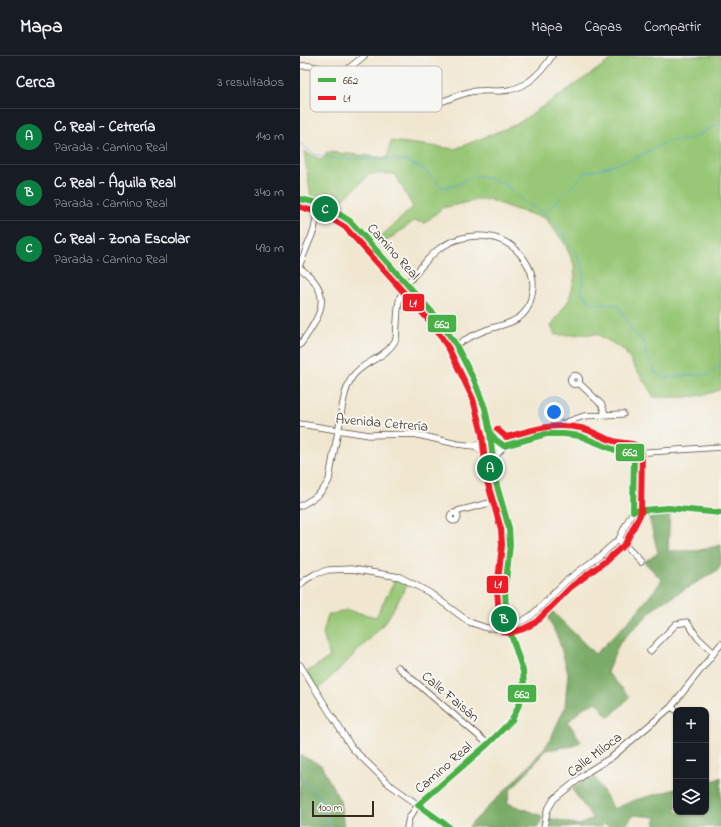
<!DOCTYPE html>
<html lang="es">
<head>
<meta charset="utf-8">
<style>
	:root { --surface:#171b24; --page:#242831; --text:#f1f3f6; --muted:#9ea1a6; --line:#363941; --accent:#0b8043 }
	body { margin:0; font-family:"Indie Flower",sans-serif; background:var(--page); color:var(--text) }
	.controls { position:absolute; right:12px; bottom:12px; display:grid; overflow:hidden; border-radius:8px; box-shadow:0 1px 3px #0004 }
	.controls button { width:36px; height:36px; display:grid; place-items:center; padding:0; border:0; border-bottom:1px solid var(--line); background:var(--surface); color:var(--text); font:20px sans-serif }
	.scale { position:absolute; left:12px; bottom:10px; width:62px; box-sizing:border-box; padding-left:4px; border:2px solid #3b2a1e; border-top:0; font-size:11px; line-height:14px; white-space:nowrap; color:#3b2a1e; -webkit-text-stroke:3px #f6f6f2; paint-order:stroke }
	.you { position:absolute; left:254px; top:356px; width:14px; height:14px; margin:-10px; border:3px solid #fff; border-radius:50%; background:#1a73e8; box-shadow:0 0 0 6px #1a73e833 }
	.badge { display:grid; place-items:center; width:26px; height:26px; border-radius:50%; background:var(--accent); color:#fff; font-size:13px; font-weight:700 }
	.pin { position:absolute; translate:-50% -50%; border:2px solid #fff; box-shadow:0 1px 4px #0006 }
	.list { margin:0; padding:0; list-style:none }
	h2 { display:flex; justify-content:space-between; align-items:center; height:52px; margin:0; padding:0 16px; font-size:17px }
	h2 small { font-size:13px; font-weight:400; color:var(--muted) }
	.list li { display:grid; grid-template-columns:26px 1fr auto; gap:12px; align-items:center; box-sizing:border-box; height:56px; padding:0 16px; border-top:1px solid var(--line) }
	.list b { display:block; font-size:15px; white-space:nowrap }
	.list p { margin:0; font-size:13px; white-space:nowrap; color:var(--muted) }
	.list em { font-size:13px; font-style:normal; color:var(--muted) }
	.icon { flex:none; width:22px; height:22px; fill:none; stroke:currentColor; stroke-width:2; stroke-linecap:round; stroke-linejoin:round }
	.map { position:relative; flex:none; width:421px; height:771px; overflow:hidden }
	header { display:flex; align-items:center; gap:24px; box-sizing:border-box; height:56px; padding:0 20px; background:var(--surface); border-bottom:1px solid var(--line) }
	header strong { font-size:19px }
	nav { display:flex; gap:22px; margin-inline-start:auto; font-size:14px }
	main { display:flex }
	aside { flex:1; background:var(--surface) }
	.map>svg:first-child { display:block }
</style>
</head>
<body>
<header>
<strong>Mapa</strong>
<nav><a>Mapa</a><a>Capas</a><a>Compartir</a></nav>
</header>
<main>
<aside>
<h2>Cerca<small>3 resultados</small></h2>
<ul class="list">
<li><span class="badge">A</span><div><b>Cº Real - Cetrería</b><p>Parada · Camino Real</p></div><em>140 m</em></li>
<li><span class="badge">B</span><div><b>Cº Real - Águila Real</b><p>Parada · Camino Real</p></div><em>340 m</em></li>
<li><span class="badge">C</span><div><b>Cº Real - Zona Escolar</b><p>Parada · Camino Real</p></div><em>490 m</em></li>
</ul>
</aside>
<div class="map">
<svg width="421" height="771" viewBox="0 0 421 771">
	<rect width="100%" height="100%" fill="#f6f6f2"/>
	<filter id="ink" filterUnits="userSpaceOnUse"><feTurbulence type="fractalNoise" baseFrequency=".025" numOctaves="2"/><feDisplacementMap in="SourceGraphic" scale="8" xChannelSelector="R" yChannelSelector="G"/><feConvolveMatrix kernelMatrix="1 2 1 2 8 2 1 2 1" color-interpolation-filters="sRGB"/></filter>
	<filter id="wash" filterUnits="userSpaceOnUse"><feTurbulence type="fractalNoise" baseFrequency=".012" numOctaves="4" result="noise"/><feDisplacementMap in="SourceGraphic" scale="16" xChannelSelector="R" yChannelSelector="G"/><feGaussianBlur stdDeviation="0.9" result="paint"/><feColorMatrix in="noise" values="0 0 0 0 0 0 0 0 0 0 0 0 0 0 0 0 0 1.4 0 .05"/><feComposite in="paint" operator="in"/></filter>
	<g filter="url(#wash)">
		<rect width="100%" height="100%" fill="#f1e7d0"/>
		<!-- green -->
		<path fill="#98c877" stroke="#6a794a" d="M317 0H421V333C401 343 376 341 354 341L324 294 297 278 255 279 251 270 269 244 275 221 274 208 264 186 245 162 214 153 190 144H177L142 152 125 167 114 165 81 189 77 184 113 151 95 118H70L37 149 11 141 4 96 22 104 28 96 87 102 91 85 155 93 217 68Z
			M96 522 108 527 87 564 68 585 18 634 7 616 30 601 23 578 28 559 47 554 76 561Z"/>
		<!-- forest -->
		<path fill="#7aac68" stroke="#5a6b43" d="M370 455 368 495H396L421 489V509L418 514 358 549 320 586 307 616 330 641 310 661 306 659 297 646 283 652 268 666 281 685 274 690 245 694 231 712 211 733 207 747 242 760 239 771H168L230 709 241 696 250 684 265 651 268 617 259 585 244 552 246 550 249 552 295 598C321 574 341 553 362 524L344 506 358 497 348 457Z
			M0 699 21 709 40 745 44 771H0Z
			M292 717 314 753 335 744 376 733V756H406V726L415 724 421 721V771H355L356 761 333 759 325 771H312L304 768 301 771H246L248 762 279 769 293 763 272 733Z"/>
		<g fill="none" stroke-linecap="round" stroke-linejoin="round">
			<!-- stream -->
			<path stroke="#5ca8d4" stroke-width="1" d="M0 87 13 98 37 103H91L106 105 125 114 141 131 155 130 169 122 181 120 205 128 226 148 245 157 264 178 282 209 284 219 281 235 292 248 318 249 332 275 344 286 346 299 356 317 366 322 389 319H409L421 307
				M245 157 285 117 304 112 335 102 368 85 392 83 411 71 421 69
				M0 722 18 739 31 771"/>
		</g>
	</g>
	<g filter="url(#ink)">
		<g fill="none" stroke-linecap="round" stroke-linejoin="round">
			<defs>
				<path id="minor" d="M0 10C29 6 62 35 89 45 102 49 121 52 134 48 146 45 157 39 169 36 179 34 189 35 199 35 223 35 240 19 252 0
					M39 20 64 0
					M0 143C19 145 35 153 50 165L140 265 156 289 174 324 185 352 190 377 195 423 209 472 210 489 205 534 206 553 208 569 220 604 223 615 224 629 221 644 212 664 188 688 118 749 109 762 107 771
					M0 208 14 174 19 147
					M0 212C5 216 10 220 14 225 32 247 13 270 0 289
					M270.5 324a4.5 4.5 0 1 1 9 0a4.5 4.5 0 1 1-9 0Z
					M279 327 302 349 305 358
					M0 368 69 379 114 378 157 388 191 392 204 390 246 378H264L280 380 315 394 334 397 421 391
					M261 368 284 360 323 358
					M190 377 196 384 204 390
					M190 378C186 384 181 387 175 390L183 396 193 408
					M247 378 261 368V374L264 378
					M193 406 196 400 204 390
					M0 450C13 443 22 438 29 424 32 405 36 385 40 366 42 351 44 335 52 321 63 305 86 303 96 283 97 272 97 250 100 241 105 229 113 220 121 211 127 204 133 197 140 192 167 174 205 175 224 203 231 213 235 225 232 237 231 244 229 252 224 257 216 267 198 270 186 274 176 278 165 283 156 289
					M333 455C348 454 365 451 380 453 394 454 407 457 421 457
					M150 461a4 4 0 1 1 8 0a4 4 0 1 1-8 0Z
					M156 458 158 455 201 444
					M319 483 341 506
					M0 529 4 525 15 518 28 514 51 513 100 521 130 537 169 566 187 572H196L220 566 231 560 266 525 302 498 319 483 333 455 334 397
					M350 595 376 568 387 566 398 582 413 596
					M0 609 52 692 89 728 149 771
					M98 611 188 688
					M371 651 376 654
					M244 771 247 755 254 743 289 715 312 701 371 651 421 588"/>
			</defs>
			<!-- minor casing -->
			<use href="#minor" stroke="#564639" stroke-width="7"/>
			<!-- minor -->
			<use href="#minor" stroke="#fff" stroke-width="5.5"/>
			<defs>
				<path id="bus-1" d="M0 143 14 146 26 150 50 165 140 265 156 289 174 324 185 352 190 377 195 423 209 472 210 489 205 534 206 553 208 569 223 615 224 629 221 644 212 664 188 688 118 749 149 771
					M190 377 196 384 204 390 246 378H264L280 380 315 394 334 397 333 455 368 452 421 457"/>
				<path id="bus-2" d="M0 151 23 158 45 171 134 270 149 293 173 343 182 378 187 425 201 473 202 489 197 534 200 571 203 576 209 577 223 573 235 567 271 531 307 504 325 488 341 457 342 396C339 386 327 388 318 386 305 384 294 375 281 372 252 366 233 374 206 381L197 373"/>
			</defs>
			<!-- bus-1 casing -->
			<use href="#bus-1" stroke="#f6f6f2" stroke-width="9"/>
			<!-- bus-2 casing -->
			<use href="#bus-2" stroke="#f6f6f2" stroke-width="9"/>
			<!-- bus-1 -->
			<use href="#bus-1" stroke="#49b045" stroke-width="6"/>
			<!-- bus-2 -->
			<use href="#bus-2" stroke="#ee1c25" stroke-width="6"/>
		</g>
	</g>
	<g text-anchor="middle" stroke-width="4" stroke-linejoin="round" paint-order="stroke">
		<!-- street labels -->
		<g font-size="14" fill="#3b2a1e" stroke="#f6f6f2">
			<text transform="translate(94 195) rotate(48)" y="5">Camino Real</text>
			<text transform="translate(82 366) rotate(5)" y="5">Avenida Cetrería</text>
			<text transform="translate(151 640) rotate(40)" y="5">Calle Faisán</text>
			<text transform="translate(294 698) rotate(-37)" y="5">Calle Miloca</text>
			<text transform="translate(143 711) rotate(-41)" y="5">Camino Real</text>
		</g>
	</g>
	<!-- legend -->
	<rect x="10" y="10" width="132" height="46" rx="6" fill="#f6f6f2" stroke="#beb9b2" stroke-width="1"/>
	<rect x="18" y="22" width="18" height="4" fill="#49b045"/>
	<rect x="18" y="40" width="18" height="4" fill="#ee1c25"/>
	<g font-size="11" fill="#3b2a1e">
		<text x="43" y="28">662</text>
		<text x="43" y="46">L1</text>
	</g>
	<g stroke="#f6f6f2" stroke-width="1.5">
		<rect x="102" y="237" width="23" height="19" rx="4" fill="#ee1c25"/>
		<rect x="127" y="258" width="30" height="19" rx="4" fill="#49b045"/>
		<rect x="315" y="387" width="30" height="19" rx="4" fill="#49b045"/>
		<rect x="186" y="519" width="23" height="19" rx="4" fill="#ee1c25"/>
		<rect x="207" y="628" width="30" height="19" rx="4" fill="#49b045"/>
	</g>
	<g font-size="11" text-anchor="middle" font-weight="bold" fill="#fff">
		<text x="113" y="251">L1</text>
		<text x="142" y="272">662</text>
		<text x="330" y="400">662</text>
		<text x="198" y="532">L1</text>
		<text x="222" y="642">662</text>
	</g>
</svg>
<div class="controls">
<button>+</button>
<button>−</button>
<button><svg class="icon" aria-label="layers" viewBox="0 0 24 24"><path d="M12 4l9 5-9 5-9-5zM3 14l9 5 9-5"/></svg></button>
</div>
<div class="scale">100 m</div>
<div class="you"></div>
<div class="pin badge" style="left:190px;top:412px">A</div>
<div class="pin badge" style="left:204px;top:563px">B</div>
<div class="pin badge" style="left:25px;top:153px">C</div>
</div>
</main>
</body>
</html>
